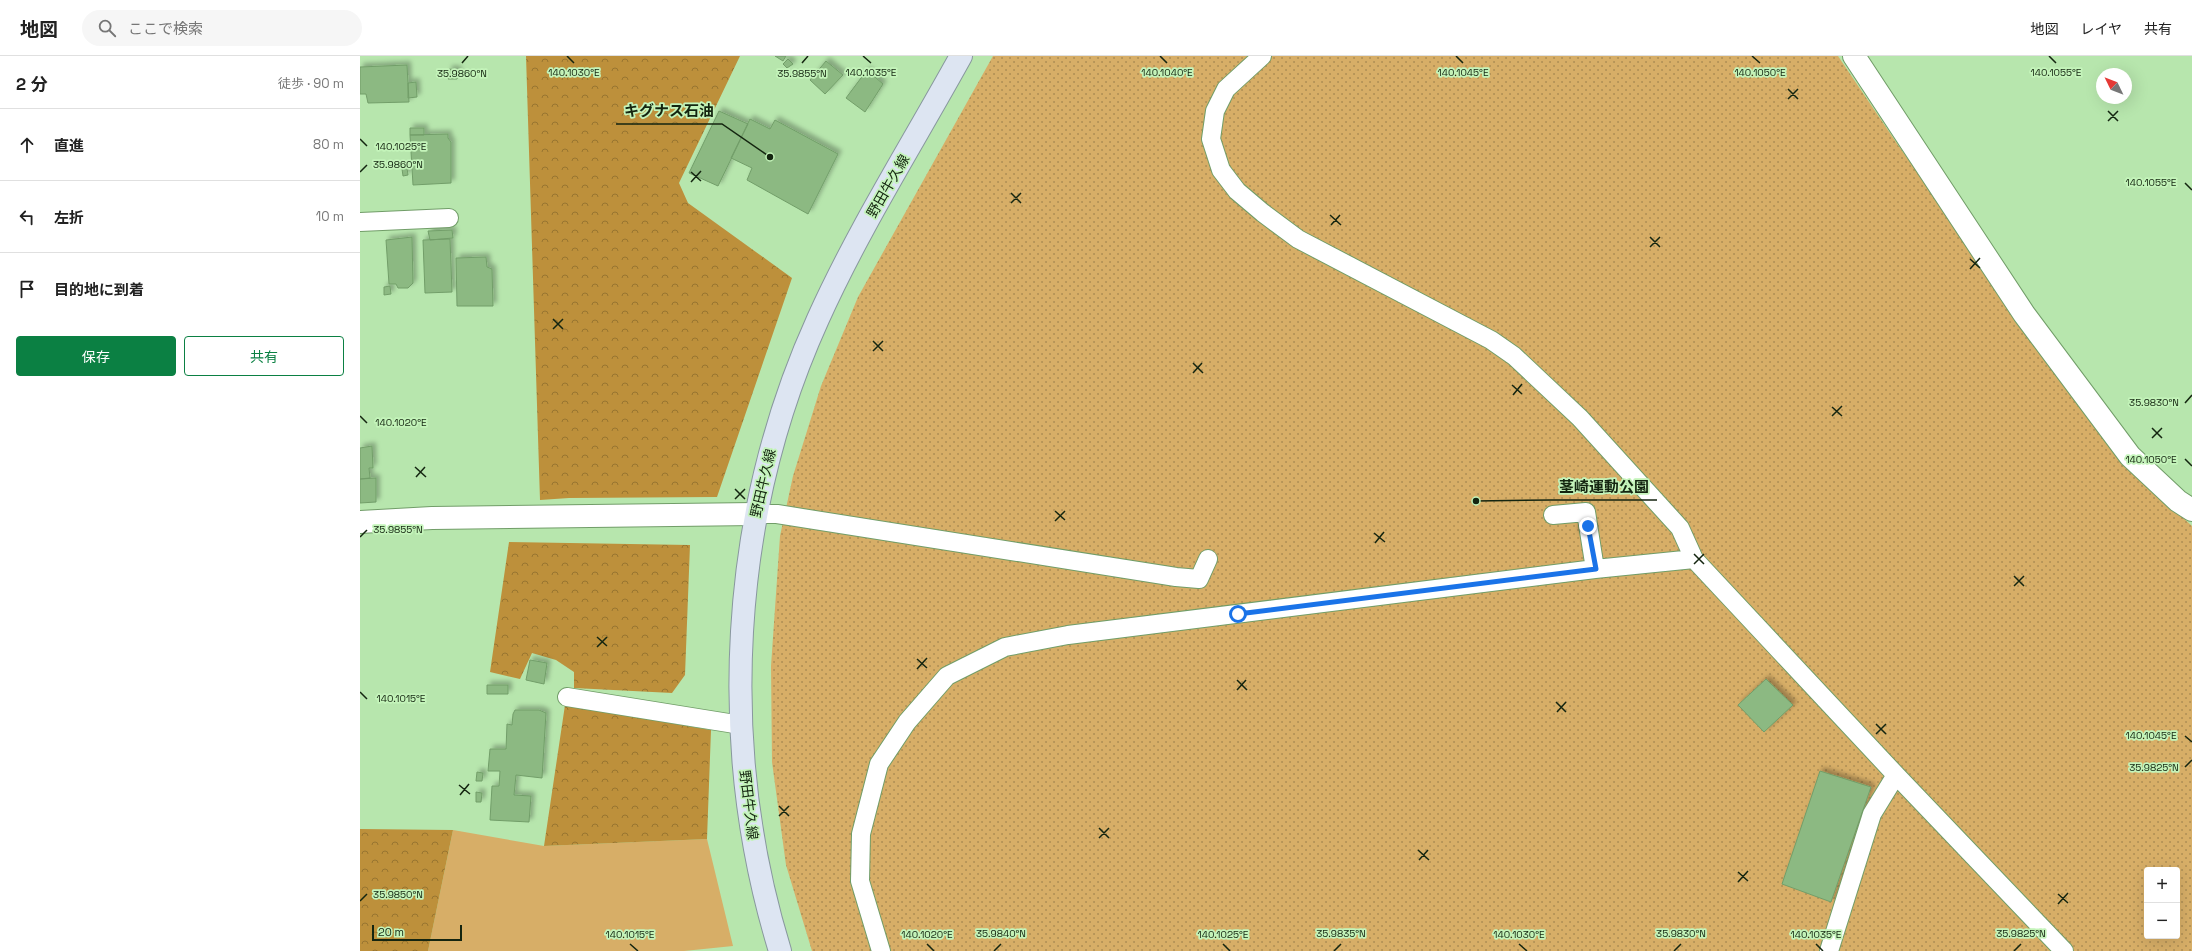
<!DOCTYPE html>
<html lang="ja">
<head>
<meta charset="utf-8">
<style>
	:root { --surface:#fff; --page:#f6f6f6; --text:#222; --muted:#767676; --line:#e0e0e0; --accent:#0b8043 }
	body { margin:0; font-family:"Space Grotesk","Noto Sans JP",sans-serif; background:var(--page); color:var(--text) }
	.controls { position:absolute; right:12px; bottom:12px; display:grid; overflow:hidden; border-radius:4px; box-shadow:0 4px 16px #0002 }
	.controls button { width:36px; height:36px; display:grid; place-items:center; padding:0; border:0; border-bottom:1px solid var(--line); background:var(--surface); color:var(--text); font:20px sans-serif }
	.compass { position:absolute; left:1736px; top:12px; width:36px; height:36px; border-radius:50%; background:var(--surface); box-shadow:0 4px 16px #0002; rotate:313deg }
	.scale { position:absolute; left:12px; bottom:10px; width:90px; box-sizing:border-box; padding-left:4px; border:2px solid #142510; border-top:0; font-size:11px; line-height:14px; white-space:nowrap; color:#142510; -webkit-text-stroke:3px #c4f4ba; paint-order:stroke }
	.stop { position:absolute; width:12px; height:12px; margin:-9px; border:3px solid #1a73e8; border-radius:50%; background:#fff }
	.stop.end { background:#1a73e8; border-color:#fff; box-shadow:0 1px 4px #0008 }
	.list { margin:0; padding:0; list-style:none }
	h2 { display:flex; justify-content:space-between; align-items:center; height:52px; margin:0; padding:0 16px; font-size:17px }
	h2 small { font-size:13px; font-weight:400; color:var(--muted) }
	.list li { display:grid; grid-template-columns:26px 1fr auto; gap:12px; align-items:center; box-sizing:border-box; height:72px; padding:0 16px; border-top:1px solid var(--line) }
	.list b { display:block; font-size:15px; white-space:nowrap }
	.list em { font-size:13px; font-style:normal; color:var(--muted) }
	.actions { display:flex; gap:8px; padding:12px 16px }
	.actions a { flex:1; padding:9px 0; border:1px solid var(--accent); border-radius:4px; text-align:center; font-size:14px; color:var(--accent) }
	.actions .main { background:var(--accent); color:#fff }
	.icon { flex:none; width:22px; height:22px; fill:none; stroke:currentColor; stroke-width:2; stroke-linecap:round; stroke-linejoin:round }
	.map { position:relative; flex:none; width:1832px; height:895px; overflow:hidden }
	header { display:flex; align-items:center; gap:24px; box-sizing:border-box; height:56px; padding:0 20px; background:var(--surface); border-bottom:1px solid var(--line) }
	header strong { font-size:19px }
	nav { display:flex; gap:22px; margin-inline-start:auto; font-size:14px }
	.search { width:280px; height:36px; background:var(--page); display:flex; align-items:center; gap:10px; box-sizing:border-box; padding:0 14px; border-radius:22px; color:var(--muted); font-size:15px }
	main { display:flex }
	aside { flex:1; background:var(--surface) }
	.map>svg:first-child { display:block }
</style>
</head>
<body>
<header>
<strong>地図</strong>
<div class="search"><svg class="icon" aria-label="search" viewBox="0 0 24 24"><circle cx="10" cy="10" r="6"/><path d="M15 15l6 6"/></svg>ここで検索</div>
<nav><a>地図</a><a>レイヤ</a><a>共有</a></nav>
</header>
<main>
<aside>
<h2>2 分<small>徒歩 · 90 m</small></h2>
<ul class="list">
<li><svg class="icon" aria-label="ahead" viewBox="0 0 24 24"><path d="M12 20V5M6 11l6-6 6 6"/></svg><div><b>直進</b></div><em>80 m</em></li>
<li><svg class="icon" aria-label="left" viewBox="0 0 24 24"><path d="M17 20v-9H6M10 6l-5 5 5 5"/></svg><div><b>左折</b></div><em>10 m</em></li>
<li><svg class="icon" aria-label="arrive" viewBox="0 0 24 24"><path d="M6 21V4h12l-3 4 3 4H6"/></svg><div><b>目的地に到着</b></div></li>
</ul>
<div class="actions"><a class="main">保存</a><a>共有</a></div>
</aside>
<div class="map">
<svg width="1832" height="895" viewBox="0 0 1832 895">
	<defs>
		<pattern id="forest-crowns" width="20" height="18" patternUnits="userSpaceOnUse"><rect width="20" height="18" fill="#bd903b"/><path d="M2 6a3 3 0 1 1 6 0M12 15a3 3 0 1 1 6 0" fill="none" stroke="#987530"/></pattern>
		<pattern id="park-dots" width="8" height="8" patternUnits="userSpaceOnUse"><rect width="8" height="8" fill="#d7ae67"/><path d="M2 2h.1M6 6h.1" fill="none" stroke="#ad8d53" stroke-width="1.8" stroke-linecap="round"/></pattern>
		<filter id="shadow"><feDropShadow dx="3.5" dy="-3.5" stdDeviation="2" flood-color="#0004"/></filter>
	</defs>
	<rect width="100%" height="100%" fill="#b7e6ad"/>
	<!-- grass -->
	<path fill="#d7ae67" d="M93 774 184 790 347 783 373 890 324 895H68Z"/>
	<!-- forest -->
	<path fill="url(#forest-crowns)" d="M166 0H380L319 127 328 147 432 222 357 441 209 442 180 444Z
		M149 486 330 489 325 619 312 637 214 632V616L196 604 172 597 160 623 130 616Z
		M205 649 351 674 347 783 184 790Z
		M0 773 93 774 68 895H0Z"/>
	<!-- park -->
	<path fill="url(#park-dots)" fill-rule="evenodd" d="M633 0H1478L1538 89 1759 403 1832 470V895H452L426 809 412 706 411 610 420 480 433 420 461 330 498 241ZM1787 814H1817V880H1787Z"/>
	<!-- building -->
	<path fill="#8cb982" stroke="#729e69" filter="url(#shadow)" d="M415 0H426L423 5Z
		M428 3 433 8 427 12 423 8Z
		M466 5 483 19 465 38 450 24Z
		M47 9 49 46 8 47 6 38H0V11Z
		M89 13 98 14 97 23H88Z
		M507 14 523 28 505 56 486 42Z
		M56 26 57 41 48 42V27Z
		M359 55 388 68 358 130 329 117Z
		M390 63 410 73 415 64 478 98 448 158 387 124 392 112 371 102Z
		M50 72H64V79H50Z
		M88 78V82L91 86V127L53 129 50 79Z
		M47 112 48 119 43 120 42 113Z
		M92 174 93 182 70 184 68 175Z
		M52 181 53 227 48 232H38L36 228H29L26 184Z
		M90 183 92 236 65 237 63 184Z
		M126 201 127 211 132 213 133 250H97L96 202Z
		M30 230 31 238 24 239V231Z
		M12 390 13 412H9L10 422 0 423V392Z
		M16 422V446L0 447V423Z
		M170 604 187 607 184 628 166 624Z
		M1406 623 1433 649 1404 676 1378 649Z
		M127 629H148V638H127Z
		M155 654H179L186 657 182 722 156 719 154 739 171 740 169 766 130 764 132 730H139L140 715H128L130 693H146L147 668 152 669 153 658Z
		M1460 715 1511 731 1471 846 1422 828Z
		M117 716 123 717 122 725H116Z
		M116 736 122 737 121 746H116Z"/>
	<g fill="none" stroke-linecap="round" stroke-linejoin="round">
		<defs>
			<path id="lane" d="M902 0 866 33 855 55 851 83 861 114 877 135 903 157 938 183 1131 284 1154 300 1220 362 1320 472 1334 503 1536 719 1512 758 1469 895
				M0 166 89 162
				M396 458H417L816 521 839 523 848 503
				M1193 459 1226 456 1235 513
				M207 641 381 669
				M1536 719 1704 895
				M521 895 500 825 501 778 519 708 547 666 587 620 645 591 708 579 1235 513 1334 503"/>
			<path id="street" d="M1494 0 1664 258 1770 400 1818 445 1832 454
				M0 466 72 462 396 458"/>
			<path id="primary" d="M420 895C357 690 369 459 458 263 499 172 553 87 601 0"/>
		</defs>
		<!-- lane casing -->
		<use href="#lane" stroke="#719d68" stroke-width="20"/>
		<!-- street casing -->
		<use href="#street" stroke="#719d68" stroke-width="24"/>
		<!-- primary casing -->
		<use href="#primary" stroke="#88979e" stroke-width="24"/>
		<!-- lane -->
		<use href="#lane" stroke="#fff" stroke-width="18"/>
		<!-- street -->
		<use href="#street" stroke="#fff" stroke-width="22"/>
		<!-- primary -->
		<use href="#primary" stroke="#dde5f2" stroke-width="22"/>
	</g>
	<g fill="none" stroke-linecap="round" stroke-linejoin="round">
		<!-- route -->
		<path stroke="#1a73e8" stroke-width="5" d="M878 558 1236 513 1228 470"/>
	</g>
	<!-- ticks -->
	<path fill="none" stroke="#142510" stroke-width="1.5" d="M207 0 214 7M503 0 511 7M800 0 807 7M1096 0 1103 7M1392 0 1400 7M1689 0 1696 7M102 7 108 0M442 7 448 0M1428 33 1438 43M1428 43 1438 33M1748 55 1758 65M1748 65 1758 55M0 83 7 90M0 116 7 109M331 116 341 125M331 126 341 115M1825 127 1832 134M651 137 661 147M651 147 661 137M970 159 981 169M971 169 980 159M1290 181 1300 191M1290 191 1300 181M1610 203 1620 212M1610 213 1620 202M193 263 203 273M193 273 203 263M513 285 523 295M513 295 523 285M833 307 843 317M833 317 842 307M1152 329 1162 338M1153 339 1162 328M1825 347 1832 339M1472 351 1482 360M0 360 7 367M1472 360 1482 350M1792 372 1802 382M1792 382 1802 372M1825 403 1832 410M55 411 66 421M56 421 65 411M375 433 385 443M375 443 385 433M695 455 705 464M695 465 705 455M1014 477 1025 486M0 481 7 474M1015 487 1024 476M1334 498 1344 508M1334 508 1344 498M1654 520 1664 530M1654 530 1664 520M237 581 247 590M237 591 247 581M557 603 567 612M557 613 567 602M877 624 887 634M877 634 886 624M0 636 7 643M1196 646 1206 656M1197 656 1206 646M1516 668 1526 678M1516 678 1526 668M1825 680 1832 686M1825 711 1832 704M99 729 110 738M100 739 109 728M419 750 429 760M419 760 429 750M739 772 749 782M739 782 749 772M1058 794 1069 804M1059 804 1068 794M1378 816 1388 825M1378 826 1388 815M1698 838 1708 847M0 845 7 838M1698 848 1708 837M270 888 278 895M567 888 574 895M863 888 870 895M1159 888 1167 895M1456 888 1463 895M634 895 641 888M974 895 981 888M1314 895 1321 888M1654 895 1661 888"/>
	<g text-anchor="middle" stroke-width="3.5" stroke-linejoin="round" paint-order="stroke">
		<!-- street labels -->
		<g font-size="14" fill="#142510" stroke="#c4f4ba">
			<text transform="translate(528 130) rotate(-60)" y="5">野田牛久線</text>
			<text transform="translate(403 427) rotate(-77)" y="5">野田牛久線</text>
			<text transform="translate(389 749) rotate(83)" y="5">野田牛久線</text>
		</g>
	</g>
	<g font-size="10" text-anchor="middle" fill="#142510" stroke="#c4f4ba" stroke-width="3.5" stroke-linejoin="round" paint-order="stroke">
		<text x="214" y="20">140.1030°E</text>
		<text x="511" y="20">140.1035°E</text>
		<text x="807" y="20">140.1040°E</text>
		<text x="1103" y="20">140.1045°E</text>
		<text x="1400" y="20">140.1050°E</text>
		<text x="1696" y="20">140.1055°E</text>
		<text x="102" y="21">35.9860°N</text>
		<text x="442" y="21">35.9855°N</text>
		<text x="41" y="94">140.1025°E</text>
		<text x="38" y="112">35.9860°N</text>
		<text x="1791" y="130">140.1055°E</text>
		<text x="1794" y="350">35.9830°N</text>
		<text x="41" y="370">140.1020°E</text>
		<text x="1791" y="407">140.1050°E</text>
		<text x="38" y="477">35.9855°N</text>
		<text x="41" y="646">140.1015°E</text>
		<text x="1791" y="683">140.1045°E</text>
		<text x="1794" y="715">35.9825°N</text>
		<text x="38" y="842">35.9850°N</text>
		<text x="641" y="881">35.9840°N</text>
		<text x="981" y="881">35.9835°N</text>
		<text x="1321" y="881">35.9830°N</text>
		<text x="1661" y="881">35.9825°N</text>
		<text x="270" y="882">140.1015°E</text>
		<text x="567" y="882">140.1020°E</text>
		<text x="863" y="882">140.1025°E</text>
		<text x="1159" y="882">140.1030°E</text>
		<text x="1456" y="882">140.1035°E</text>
	</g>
	<!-- callouts -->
	<path fill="none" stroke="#142510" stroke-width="1.5" d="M410 101L362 68H256M1116 445L1191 444H1297"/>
	<g fill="#142510" stroke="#c4f4ba" stroke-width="1.5">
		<circle cx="410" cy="101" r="4"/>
		<circle cx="1116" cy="445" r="4"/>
	</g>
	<g font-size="15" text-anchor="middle" font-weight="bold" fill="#142510" stroke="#c4f4ba" stroke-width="3.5" stroke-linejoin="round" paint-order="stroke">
		<text x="309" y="60">キグナス石油</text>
		<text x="1244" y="436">茎崎運動公園</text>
	</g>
</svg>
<div class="controls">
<button>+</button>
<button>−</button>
</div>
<svg class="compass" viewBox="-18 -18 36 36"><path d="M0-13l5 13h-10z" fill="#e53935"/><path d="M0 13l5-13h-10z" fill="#767676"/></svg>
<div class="scale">20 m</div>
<div class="stop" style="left:878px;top:558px"></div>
<div class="stop end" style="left:1228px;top:470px"></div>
</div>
</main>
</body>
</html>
